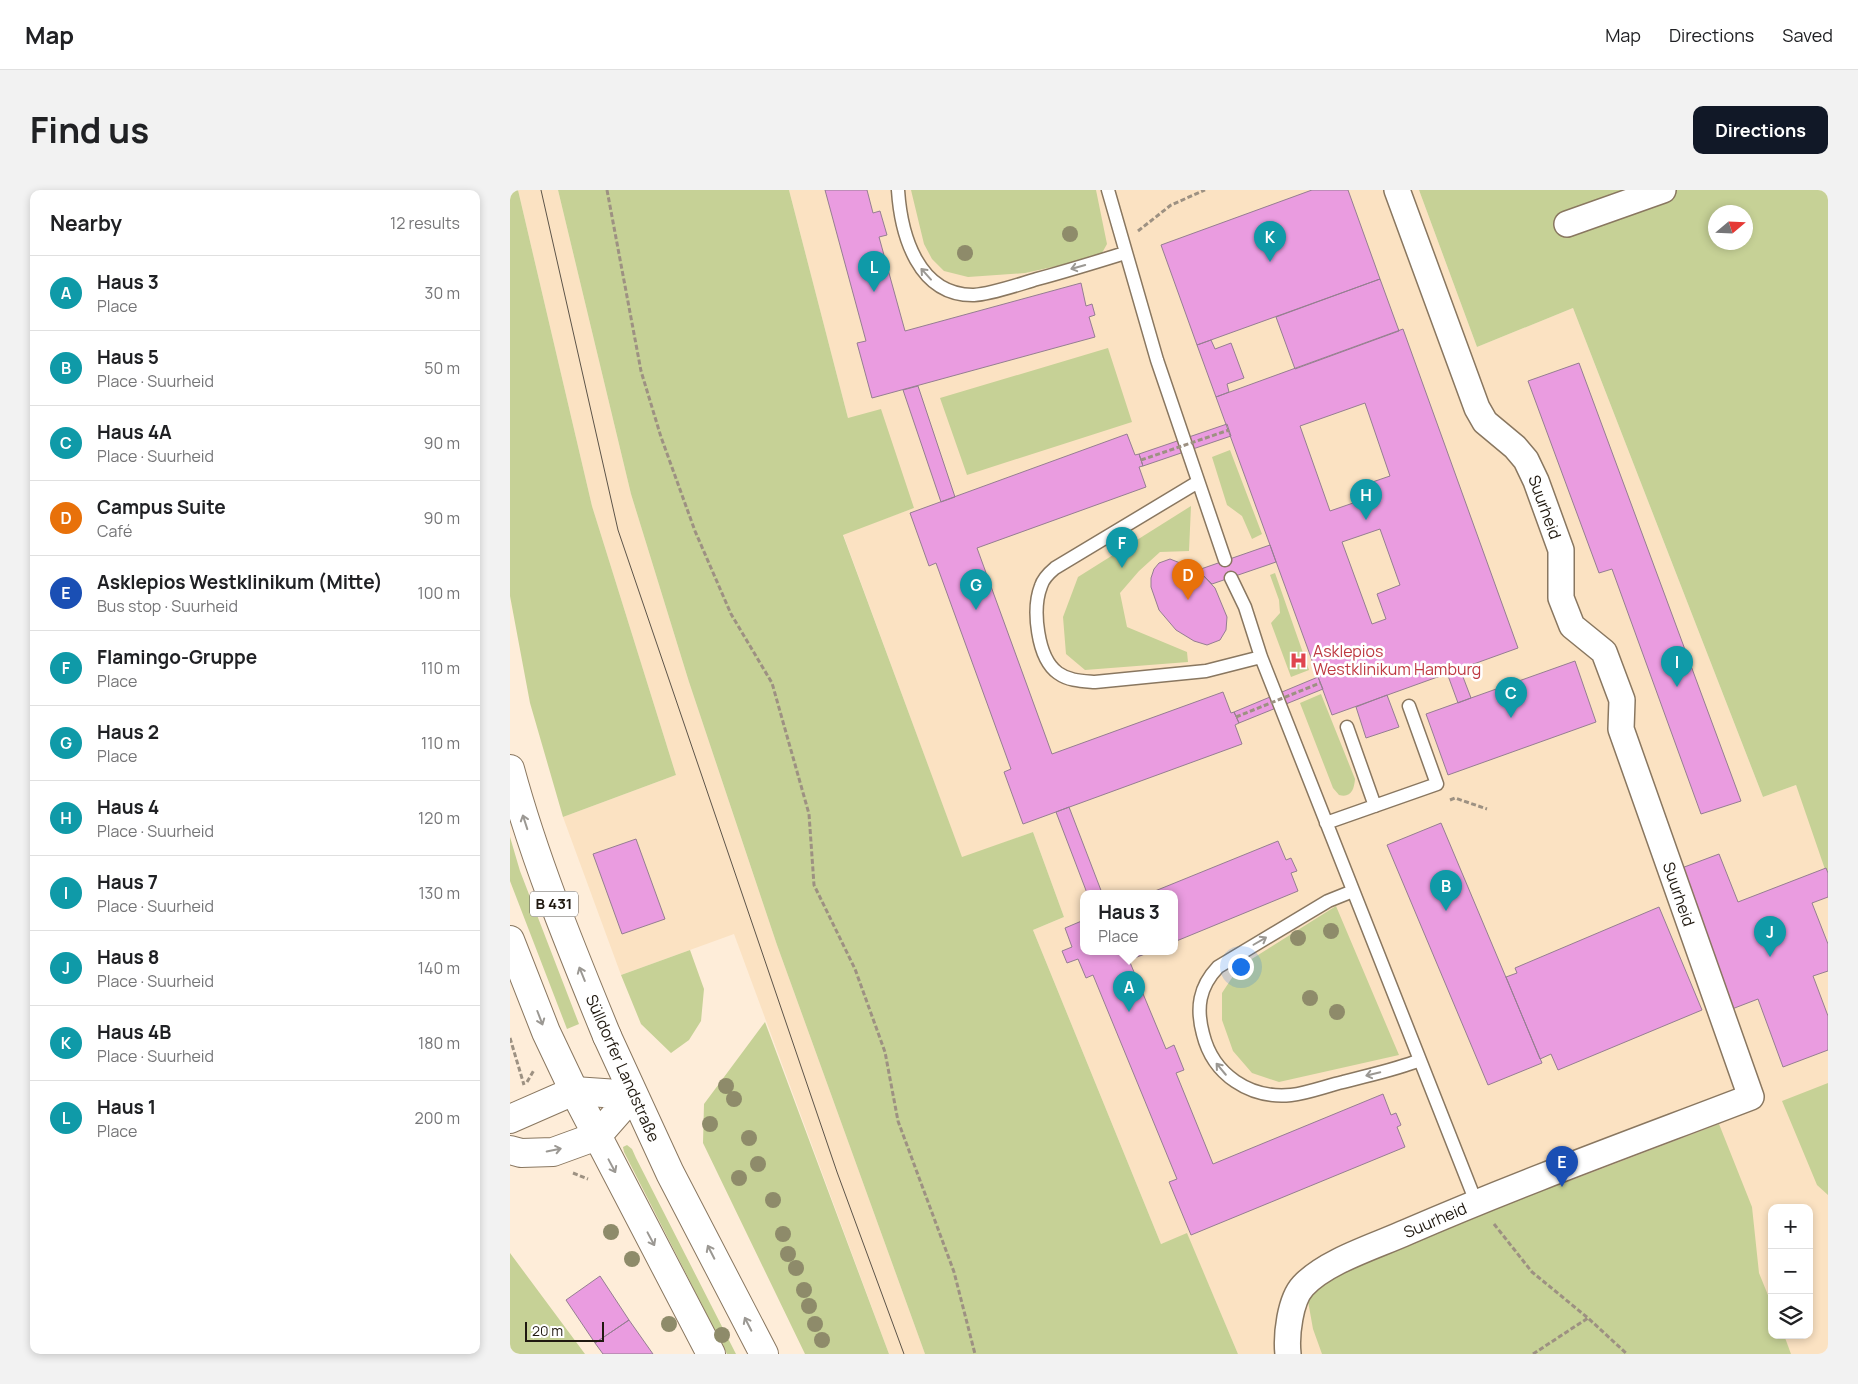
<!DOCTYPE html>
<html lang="en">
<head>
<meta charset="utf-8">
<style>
	:root { --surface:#fff; --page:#f2f2f2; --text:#202124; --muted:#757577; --line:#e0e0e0; --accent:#111827 }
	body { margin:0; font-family:Manrope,sans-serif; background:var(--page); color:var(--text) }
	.controls { position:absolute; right:15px; bottom:15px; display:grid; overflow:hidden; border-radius:10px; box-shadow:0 2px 8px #0003 }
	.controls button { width:45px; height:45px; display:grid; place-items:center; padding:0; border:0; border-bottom:1px solid var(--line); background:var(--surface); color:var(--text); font:25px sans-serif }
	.compass { position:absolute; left:1198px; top:15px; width:45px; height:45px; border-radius:50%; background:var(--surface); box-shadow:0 2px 8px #0003; rotate:71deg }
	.scale { position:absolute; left:15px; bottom:12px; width:79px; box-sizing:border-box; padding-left:5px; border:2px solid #201910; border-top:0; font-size:14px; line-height:18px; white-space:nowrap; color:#201910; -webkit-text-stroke:4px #fff; paint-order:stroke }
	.you { position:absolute; left:730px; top:776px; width:18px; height:18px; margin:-12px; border:4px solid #fff; border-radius:50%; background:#1a73e8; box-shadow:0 0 0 8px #1a73e833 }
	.badge { display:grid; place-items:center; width:32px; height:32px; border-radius:50%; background:var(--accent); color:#fff; font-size:16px; font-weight:700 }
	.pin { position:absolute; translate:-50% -41px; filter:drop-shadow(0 1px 2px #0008) }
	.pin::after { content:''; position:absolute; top:26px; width:18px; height:15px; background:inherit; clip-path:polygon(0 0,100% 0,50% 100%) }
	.popup { position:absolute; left:570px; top:700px; width:98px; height:65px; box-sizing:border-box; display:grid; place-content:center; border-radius:10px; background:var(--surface); filter:drop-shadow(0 1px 4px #0005); font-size:16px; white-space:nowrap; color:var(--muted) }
	.popup b { font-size:19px; color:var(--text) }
	.popup::after { content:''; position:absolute; left:50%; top:100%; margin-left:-10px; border:10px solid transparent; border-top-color:var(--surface) }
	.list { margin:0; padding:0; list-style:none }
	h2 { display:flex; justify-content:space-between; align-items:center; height:65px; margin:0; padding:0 20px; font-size:21px }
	h2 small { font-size:16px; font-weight:400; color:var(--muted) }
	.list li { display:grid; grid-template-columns:32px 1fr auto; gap:15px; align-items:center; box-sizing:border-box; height:75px; padding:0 20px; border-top:1px solid var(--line) }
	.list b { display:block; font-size:19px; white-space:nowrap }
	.list p { margin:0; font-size:16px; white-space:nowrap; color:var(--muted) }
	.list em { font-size:16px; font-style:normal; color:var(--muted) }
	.icon { flex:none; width:28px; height:28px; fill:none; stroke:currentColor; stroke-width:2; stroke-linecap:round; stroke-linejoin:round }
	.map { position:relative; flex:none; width:1318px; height:1164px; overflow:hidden; border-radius:10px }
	header { display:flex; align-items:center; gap:30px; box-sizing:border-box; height:70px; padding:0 25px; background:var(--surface); border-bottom:1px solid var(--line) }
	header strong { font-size:24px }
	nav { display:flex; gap:28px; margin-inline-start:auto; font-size:18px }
	.intro { display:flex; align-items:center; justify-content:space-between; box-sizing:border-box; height:120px; padding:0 30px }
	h1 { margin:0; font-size:35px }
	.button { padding:12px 22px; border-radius:10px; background:var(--accent); color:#fff; font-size:18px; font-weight:700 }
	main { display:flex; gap:30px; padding:0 30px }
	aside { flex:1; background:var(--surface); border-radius:10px; box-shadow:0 2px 8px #0003 }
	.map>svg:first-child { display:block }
</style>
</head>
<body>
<header>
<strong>Map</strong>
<nav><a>Map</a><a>Directions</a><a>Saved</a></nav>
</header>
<div class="intro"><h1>Find us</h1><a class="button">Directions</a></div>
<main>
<aside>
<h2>Nearby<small>12 results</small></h2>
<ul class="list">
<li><span class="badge" style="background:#0f9aa8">A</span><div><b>Haus 3</b><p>Place</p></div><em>30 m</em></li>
<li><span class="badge" style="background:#0f9aa8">B</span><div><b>Haus 5</b><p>Place · Suurheid</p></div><em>50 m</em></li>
<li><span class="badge" style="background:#0f9aa8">C</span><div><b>Haus 4A</b><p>Place · Suurheid</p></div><em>90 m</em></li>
<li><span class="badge" style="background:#e8710a">D</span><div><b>Campus Suite</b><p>Café</p></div><em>90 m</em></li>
<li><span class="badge" style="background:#1a4fb4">E</span><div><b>Asklepios Westklinikum (Mitte)</b><p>Bus stop · Suurheid</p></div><em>100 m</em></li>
<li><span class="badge" style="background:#0f9aa8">F</span><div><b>Flamingo-Gruppe</b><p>Place</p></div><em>110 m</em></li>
<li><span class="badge" style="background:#0f9aa8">G</span><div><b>Haus 2</b><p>Place</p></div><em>110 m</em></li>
<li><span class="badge" style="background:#0f9aa8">H</span><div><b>Haus 4</b><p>Place · Suurheid</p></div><em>120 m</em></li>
<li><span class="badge" style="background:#0f9aa8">I</span><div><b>Haus 7</b><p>Place · Suurheid</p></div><em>130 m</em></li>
<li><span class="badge" style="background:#0f9aa8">J</span><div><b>Haus 8</b><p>Place · Suurheid</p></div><em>140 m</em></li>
<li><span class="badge" style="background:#0f9aa8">K</span><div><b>Haus 4B</b><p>Place · Suurheid</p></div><em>180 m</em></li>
<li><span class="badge" style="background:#0f9aa8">L</span><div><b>Haus 1</b><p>Place</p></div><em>200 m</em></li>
</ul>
</aside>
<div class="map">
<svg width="1318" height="1164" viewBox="0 0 1318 1164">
	<rect width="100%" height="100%" fill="#feedd9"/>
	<!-- built -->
	<path fill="#fbe2c2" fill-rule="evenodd" d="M8 0H48L121 304 179 492 267 755 415 1164H379L224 744 111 785 53 627 166 585 82 316Z
		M279 0H909L967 157 1063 118 1253 607 1286 595 1318 678V1164H728L677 1044 651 1054 523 740 554 727 523 642 452 668 333 344 404 318 338 228ZM574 703H664V761H574ZM1262 1018H1299V1145H1262Z"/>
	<!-- green -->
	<path fill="#c6d196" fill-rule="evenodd" d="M0 0H8L82 316 166 585 53 627 20 513 0 406Z
		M48 0H279L338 228 371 219 404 318 333 345 452 667 523 642 554 727 523 740 651 1054 677 1043 728 1164H415L267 755 179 492 121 304Z
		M401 0H586L597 54 592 63 561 73 515 83 458 87 434 81 422 69 414 54Z
		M909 0H1318V688L1286 595 1253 607 1063 118 967 157ZM1206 22H1236V52H1206Z
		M598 158 622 232 457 285 430 208Z
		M720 260 752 344 742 349 732 326 717 315 702 267Z
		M681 316 679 361 650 362 629 381 610 403 617 437 677 462 678 472 575 480 556 464 553 427 568 387Z
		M765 383 799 480 781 487 761 433 770 423 769 410 760 385Z
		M811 504 845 589C844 600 841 608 829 605L823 598 790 513Z
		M0 647 10 681 69 834 57 839 0 691Z
		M826 716 889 865 769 892 742 883 723 861 712 830V803L729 777Z
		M180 760 194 799 191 831 179 850 161 863 131 834 111 785Z
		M255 832 379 1164H295L193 953 194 914Z
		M1318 893V1005L1307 995 1272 911Z
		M1209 934 1242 1017 1249 1083 1262 1115V1145H1274L1281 1164H812L803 1139 796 1100 836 1079 968 1020 1062 990Z
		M117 955 122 959 126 968 226 1164H217L114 962 113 957Z
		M0 1063 75 1164H0Z"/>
	<!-- building -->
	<path fill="#ea9ce0" stroke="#957e91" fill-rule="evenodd" d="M315 0H357L363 23 370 21 377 45 369 47 395 141 571 93 576 116 582 114 585 125 579 127 585 147 362 208 347 153 356 151Z
		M802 0H838L870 89 687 155 651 55Z
		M870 89 889 141 785 179 766 127Z
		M893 139 1008 458 822 525 706 207ZM855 213 880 286 842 299 846 312 820 321 790 236ZM870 339 890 395 867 404 876 429 862 434 832 352Z
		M701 150 705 159 721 153 734 188 717 194 719 202 706 207 687 155Z
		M1069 173 1231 611 1191 624 1102 379 1089 383 1018 191Z
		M408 196 445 307 431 312 393 200Z
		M717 234 721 246 633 276 629 264Z
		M617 244 625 265 629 264 633 276 629 277 636 297 467 358 542 564 713 502 721 523 724 522 729 533 725 535 732 554 513 634 494 582 501 579 426 373 419 376 400 323Z
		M760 355 766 372 702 394 688 380Z
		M660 369 688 380 705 398 717 427 716 440 710 450 697 455 684 451 666 440 649 420 641 397V388L644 379 649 373Z
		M1065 471 1086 532 938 585 916 524Z
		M950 479 961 508 948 513 937 483Z
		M808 487 813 499 729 533 724 522Z
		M877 505 889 537 856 548 846 517Z
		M559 617 592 703H577L546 622Z
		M931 633 1032 873 978 895 877 655Z
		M126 649 155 729 112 744 83 664Z
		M768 651 776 670 781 668 787 681 781 683 788 701 664 752V703H640Z
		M1209 664 1228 712 1316 678 1318 683V707L1302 713 1318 754V781L1303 786 1318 826V860L1273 877 1248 809 1222 819 1169 679Z
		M1149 717 1192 820 1048 880 1041 864 1030 869 996 787 1007 783 1005 778Z
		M574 730V761H643L619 770 656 859 664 855 674 880 666 883 703 974 873 904 881 925 886 923 891 935 887 937 895 957 681 1045 659 992 667 989 583 785 576 788 568 769 557 773 552 761 562 757 555 738Z
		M90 1086 119 1130 85 1153 56 1110Z
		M119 1130 143 1164H93L85 1153Z"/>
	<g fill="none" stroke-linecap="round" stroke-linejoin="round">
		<defs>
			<path id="lane" d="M388 0C391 45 408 106 464 105 482 104 510 94 527 89 557 81 586 72 615 63
				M598 0 647 170 715 370
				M688 292 545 378C539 383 533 389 531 396 522 419 527 468 548 483 559 491 572 491 585 492L696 481 751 467
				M721 388 735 417 751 467 966 1012
				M837 537 865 616
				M816 633 927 594 899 516
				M843 701 818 711 708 777C689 797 686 818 693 844 703 885 740 909 781 905 798 903 816 896 833 892 859 885 885 880 910 870"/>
			<path id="street" d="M1057 34 1153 0
				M778 1164C776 1145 780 1110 793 1096 816 1071 866 1056 897 1042 1010 993 1126 951 1241 907L1111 539 1112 510 1094 462 1062 436 1051 408V360L1026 291 1016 270 1005 257 975 232 967 218 887 0"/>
			<path id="secondary" d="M0 929 64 901 123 905
				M0 960 11 963 43 962 87 946 123 905"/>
			<path id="primary" d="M97 846 160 983 254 1164
				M64 901 201 1164"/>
			<path id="highway" d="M0 579C25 671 61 758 97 846
				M0 750 36 842 64 901"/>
		</defs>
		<!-- lane casing -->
		<use href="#lane" stroke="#897760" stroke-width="15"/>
		<!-- street casing -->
		<use href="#street" stroke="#897760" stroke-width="28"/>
		<!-- secondary casing -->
		<use href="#secondary" stroke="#897760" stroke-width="30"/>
		<!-- primary casing -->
		<use href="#primary" stroke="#897760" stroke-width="30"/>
		<!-- highway casing -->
		<use href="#highway" stroke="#897760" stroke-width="30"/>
		<!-- path -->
		<path stroke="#9d9182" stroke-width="3" stroke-dasharray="5 2.5" stroke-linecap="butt" d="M97 0 131 181 151 247 185 341 221 424 262 493 299 624 304 695 345 779 375 862 388 931 444 1082 465 1164
			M628 41 661 15 695 0
			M940 610 945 608 977 619
			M0 848 14 895
			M17 892 24 880
			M63 983 78 989
			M984 1034 1022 1082 1078 1128 1117 1164
			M0 1162 4 1164
			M1023 1164 1078 1128"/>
		<!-- lane -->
		<use href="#lane" stroke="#fff" stroke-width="12"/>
		<!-- street -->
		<use href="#street" stroke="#fff" stroke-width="25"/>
		<!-- secondary -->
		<use href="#secondary" stroke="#fff" stroke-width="28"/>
		<!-- primary -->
		<use href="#primary" stroke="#fff" stroke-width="28"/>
		<!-- highway -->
		<use href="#highway" stroke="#fff" stroke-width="28"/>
		<!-- tram -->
		<path stroke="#5d5448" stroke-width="1" d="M31 0 108 340 327 982 394 1164"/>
		<!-- path-bridge -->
		<path stroke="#9d9182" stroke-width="3" stroke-dasharray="5 2.5" stroke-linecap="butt" d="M631 270 719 240
			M726 527 810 493"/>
	</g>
	<!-- trees -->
	<g fill="#8e8b6a">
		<circle cx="560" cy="44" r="8"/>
		<circle cx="455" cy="63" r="8"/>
		<circle cx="821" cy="741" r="8"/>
		<circle cx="788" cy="748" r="8"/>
		<circle cx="800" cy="808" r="8"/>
		<circle cx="827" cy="822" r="8"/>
		<circle cx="216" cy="896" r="8"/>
		<circle cx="224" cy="909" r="8"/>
		<circle cx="200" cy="934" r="8"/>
		<circle cx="239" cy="948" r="8"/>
		<circle cx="248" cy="974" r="8"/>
		<circle cx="229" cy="988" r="8"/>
		<circle cx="263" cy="1010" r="8"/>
		<circle cx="101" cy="1042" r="8"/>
		<circle cx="273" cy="1044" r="8"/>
		<circle cx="278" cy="1064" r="8"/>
		<circle cx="122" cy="1069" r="8"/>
		<circle cx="286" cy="1078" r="8"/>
		<circle cx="294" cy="1100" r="8"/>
		<circle cx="299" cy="1116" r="8"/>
		<circle cx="159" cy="1134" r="8"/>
		<circle cx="305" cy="1134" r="8"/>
		<circle cx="212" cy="1145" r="8"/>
		<circle cx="312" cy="1150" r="8"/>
	</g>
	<!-- one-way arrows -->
	<defs><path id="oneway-shaft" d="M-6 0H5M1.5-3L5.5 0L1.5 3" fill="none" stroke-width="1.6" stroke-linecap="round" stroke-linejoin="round" transform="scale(1.25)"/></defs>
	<g stroke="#9b9893">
		<use href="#oneway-shaft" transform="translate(568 77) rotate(164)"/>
		<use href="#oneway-shaft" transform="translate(416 84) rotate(-132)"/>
		<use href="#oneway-shaft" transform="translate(15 632) rotate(-108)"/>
		<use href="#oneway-shaft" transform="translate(750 751) rotate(-30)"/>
		<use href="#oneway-shaft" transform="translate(72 784) rotate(-112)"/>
		<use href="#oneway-shaft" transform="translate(30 828) rotate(69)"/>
		<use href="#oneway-shaft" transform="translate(711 879) rotate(-130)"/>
		<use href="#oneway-shaft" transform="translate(863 884) rotate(166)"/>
		<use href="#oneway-shaft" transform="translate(44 960) rotate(-12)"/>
		<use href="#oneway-shaft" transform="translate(102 976) rotate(62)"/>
		<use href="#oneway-shaft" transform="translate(141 1049) rotate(62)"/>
		<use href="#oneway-shaft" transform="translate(201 1062) rotate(-117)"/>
		<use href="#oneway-shaft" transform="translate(238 1134) rotate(-117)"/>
	</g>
	<!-- icons -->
	<defs>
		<symbol id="hospital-bare" viewBox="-9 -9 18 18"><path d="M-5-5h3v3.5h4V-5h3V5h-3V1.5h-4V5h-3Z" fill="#e0444e" stroke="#fff" stroke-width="2.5" paint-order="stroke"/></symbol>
	</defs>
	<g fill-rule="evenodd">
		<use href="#hospital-bare" x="776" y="458" width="25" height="25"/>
	</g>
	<g text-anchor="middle" stroke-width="5" stroke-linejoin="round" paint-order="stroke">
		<!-- shield labels -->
		<rect fill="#fff" stroke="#635e58" stroke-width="1" x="20" y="701.5" width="48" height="25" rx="4"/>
		<g font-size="15" font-weight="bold" fill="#201910">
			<text x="44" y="719">B 431</text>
		</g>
		<!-- street labels -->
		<g font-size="16" fill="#201910" stroke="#fff">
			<text transform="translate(1035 317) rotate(70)" y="6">Suurheid</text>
			<text transform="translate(1169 704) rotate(71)" y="6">Suurheid</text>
			<text transform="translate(113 878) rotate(66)" y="6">Sülldorfer Landstraße</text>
			<text transform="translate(925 1030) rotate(-23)" y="6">Suurheid</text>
		</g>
		<!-- health labels -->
		<g font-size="16" fill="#be3a42" stroke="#fff" text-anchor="start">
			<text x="803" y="467">Asklepios<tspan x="803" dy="18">Westklinikum Hamburg</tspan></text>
		</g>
	</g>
</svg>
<div class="controls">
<button>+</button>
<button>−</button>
<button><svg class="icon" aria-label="layers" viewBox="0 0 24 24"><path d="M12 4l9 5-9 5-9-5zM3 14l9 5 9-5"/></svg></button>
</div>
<svg class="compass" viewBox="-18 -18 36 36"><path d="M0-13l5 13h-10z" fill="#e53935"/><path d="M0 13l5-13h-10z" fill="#757577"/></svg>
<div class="scale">20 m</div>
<div class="you"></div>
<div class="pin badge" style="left:619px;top:822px;background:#0f9aa8">A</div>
<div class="popup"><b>Haus 3</b>Place</div>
<div class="pin badge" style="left:936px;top:721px;background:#0f9aa8">B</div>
<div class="pin badge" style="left:1001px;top:528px;background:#0f9aa8">C</div>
<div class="pin badge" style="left:678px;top:410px;background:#e8710a">D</div>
<div class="pin badge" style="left:1052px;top:997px;background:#1a4fb4">E</div>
<div class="pin badge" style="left:612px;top:378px;background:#0f9aa8">F</div>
<div class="pin badge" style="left:466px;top:420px;background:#0f9aa8">G</div>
<div class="pin badge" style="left:856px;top:330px;background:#0f9aa8">H</div>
<div class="pin badge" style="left:1167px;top:497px;background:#0f9aa8">I</div>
<div class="pin badge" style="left:1260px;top:767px;background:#0f9aa8">J</div>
<div class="pin badge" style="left:760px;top:72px;background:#0f9aa8">K</div>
<div class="pin badge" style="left:364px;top:102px;background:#0f9aa8">L</div>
</div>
</main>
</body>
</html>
